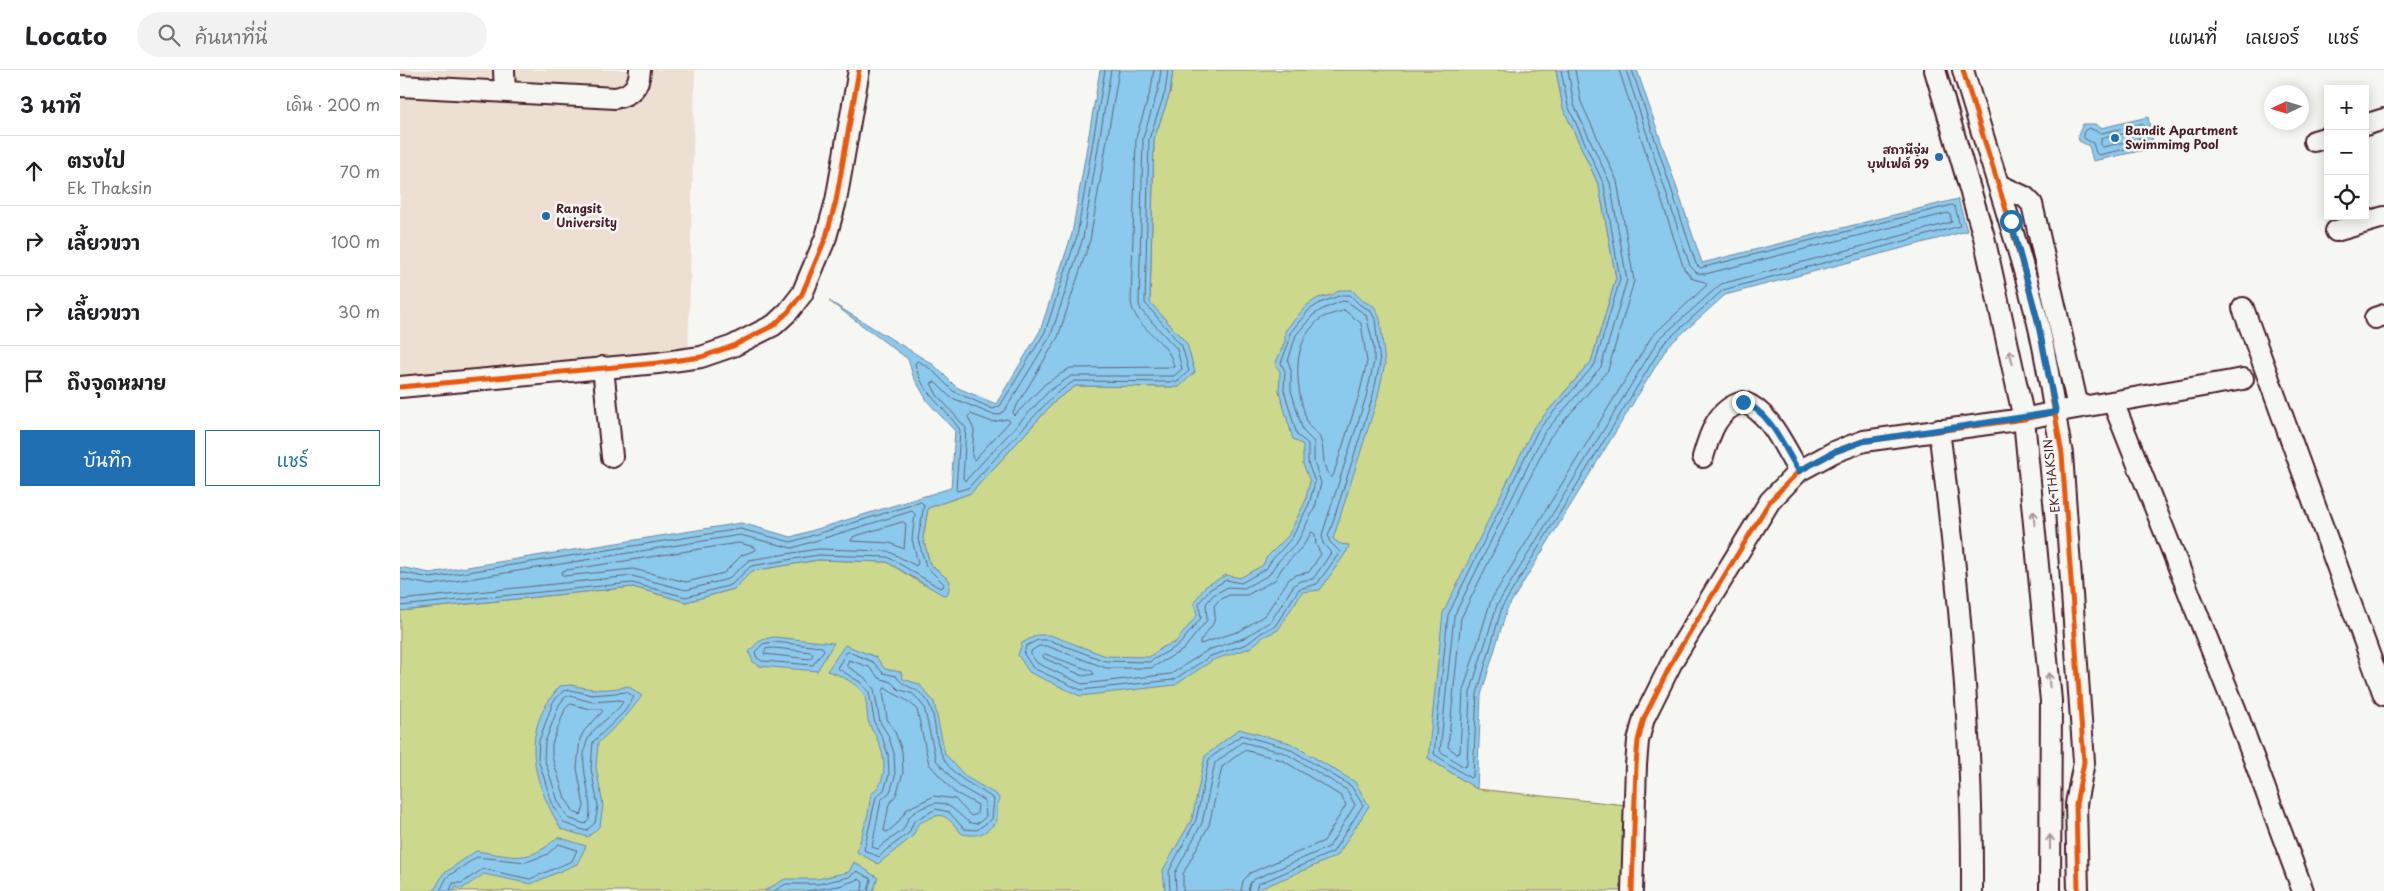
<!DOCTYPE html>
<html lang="th">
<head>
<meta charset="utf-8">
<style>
	:root { --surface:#fff; --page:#f2f2f2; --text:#202124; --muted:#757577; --line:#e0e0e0; --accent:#1f6fb2 }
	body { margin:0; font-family:"Playpen Sans","Playpen Sans Thai",sans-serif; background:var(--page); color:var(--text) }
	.controls { position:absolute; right:15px; top:15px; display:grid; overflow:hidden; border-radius:0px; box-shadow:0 2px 12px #0003 }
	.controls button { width:45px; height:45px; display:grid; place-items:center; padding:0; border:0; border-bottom:1px solid var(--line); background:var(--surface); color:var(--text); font:25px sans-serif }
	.compass { position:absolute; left:1864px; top:15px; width:45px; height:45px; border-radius:50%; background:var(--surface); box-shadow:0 2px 12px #0003; rotate:266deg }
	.stop { position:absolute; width:15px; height:15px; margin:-11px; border:4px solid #1f6fb2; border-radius:50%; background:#fff }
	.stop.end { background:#1f6fb2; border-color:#fff; box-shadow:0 1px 5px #0008 }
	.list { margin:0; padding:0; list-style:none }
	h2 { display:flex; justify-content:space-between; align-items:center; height:65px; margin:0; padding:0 20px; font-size:21px }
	h2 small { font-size:16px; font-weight:400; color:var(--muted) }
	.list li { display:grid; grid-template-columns:32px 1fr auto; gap:15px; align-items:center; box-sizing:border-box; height:70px; padding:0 20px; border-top:1px solid var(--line) }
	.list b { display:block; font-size:19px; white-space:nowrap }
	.list p { margin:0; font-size:16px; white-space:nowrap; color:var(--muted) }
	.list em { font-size:16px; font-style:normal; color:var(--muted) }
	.actions { display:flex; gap:10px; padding:15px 20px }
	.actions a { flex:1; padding:11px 0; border:1px solid var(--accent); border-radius:0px; text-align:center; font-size:18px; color:var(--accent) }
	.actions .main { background:var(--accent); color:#fff }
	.icon { flex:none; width:28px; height:28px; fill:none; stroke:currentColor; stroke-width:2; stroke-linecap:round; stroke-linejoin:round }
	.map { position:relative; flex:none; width:1984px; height:821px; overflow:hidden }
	header { display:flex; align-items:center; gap:30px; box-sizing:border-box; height:70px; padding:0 25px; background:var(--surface); border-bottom:1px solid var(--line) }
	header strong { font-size:24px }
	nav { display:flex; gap:28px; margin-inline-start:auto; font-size:18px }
	.search { width:350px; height:45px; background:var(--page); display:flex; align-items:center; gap:12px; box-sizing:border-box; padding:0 18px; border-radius:28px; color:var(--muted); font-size:19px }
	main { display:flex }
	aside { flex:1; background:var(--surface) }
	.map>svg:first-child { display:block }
</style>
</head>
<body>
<header>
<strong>Locato</strong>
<div class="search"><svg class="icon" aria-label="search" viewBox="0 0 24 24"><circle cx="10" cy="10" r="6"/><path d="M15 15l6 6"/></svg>ค้นหาที่นี่</div>
<nav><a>แผนที่</a><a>เลเยอร์</a><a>แชร์</a></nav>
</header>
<main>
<aside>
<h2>3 นาที<small>เดิน · 200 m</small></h2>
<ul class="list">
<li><svg class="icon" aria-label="ahead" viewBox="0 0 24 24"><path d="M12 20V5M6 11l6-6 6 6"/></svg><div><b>ตรงไป</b><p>Ek Thaksin</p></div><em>70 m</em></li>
<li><svg class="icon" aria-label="right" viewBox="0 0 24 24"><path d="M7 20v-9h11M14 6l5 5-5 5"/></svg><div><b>เลี้ยวขวา</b></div><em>100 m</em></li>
<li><svg class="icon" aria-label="right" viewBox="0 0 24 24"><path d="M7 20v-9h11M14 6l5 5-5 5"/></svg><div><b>เลี้ยวขวา</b></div><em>30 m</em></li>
<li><svg class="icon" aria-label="arrive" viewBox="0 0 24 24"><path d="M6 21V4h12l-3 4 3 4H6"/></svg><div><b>ถึงจุดหมาย</b></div></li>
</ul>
<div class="actions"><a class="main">บันทึก</a><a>แชร์</a></div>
</aside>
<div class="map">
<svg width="1984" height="821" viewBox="0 0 1984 821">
	<rect width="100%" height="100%" fill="#f6f6f2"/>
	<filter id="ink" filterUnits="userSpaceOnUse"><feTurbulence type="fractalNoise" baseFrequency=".02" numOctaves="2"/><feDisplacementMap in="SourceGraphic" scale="10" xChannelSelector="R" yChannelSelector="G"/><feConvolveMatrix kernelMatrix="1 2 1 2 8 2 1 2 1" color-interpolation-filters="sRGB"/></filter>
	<g filter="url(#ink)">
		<!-- built -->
		<path fill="#eddfd2" d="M0 0H295L288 292 0 319Z"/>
		<!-- green -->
		<path fill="#ccd98c" stroke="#8b7c5c" d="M773 0H1156L1163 38 1199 116 1216 208 1191 292 1134 357 1028 688 1077 719 1236 736 1233 821H0V541L233 517 286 532 334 519 352 501 418 490 487 492 524 515 550 511 530 494 523 468 528 438 571 423 657 329 676 316 779 317 787 274 750 233 754 69 770 23Z"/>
		<!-- water -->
		<path fill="#8bcaec" stroke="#71869f" d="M700 0H773L770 23 754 69 750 232 787 274 795 302 779 317 676 316 657 329 571 423 528 438 523 468 530 494 550 511 548 524 543 525 487 492 418 490 352 501 334 519 286 532 233 517 0 541V497L30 503 341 453 391 467 551 418 555 361 528 332 513 306 508 289 429 231 534 295 556 317 596 334 640 261 672 164Z
			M1156 0H1237L1302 193 1558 129 1567 161 1325 225 1268 276 1107 539 1081 625 1077 719 1028 688 1043 543 1134 357 1191 292 1216 208 1199 116 1163 38Z
			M1748 47 1754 78 1693 91 1689 76 1679 71 1678 65 1683 54H1695L1701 58Z
			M940 220H952L963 231 974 236 980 248 985 294 977 330 933 469 940 474 949 475 947 481 920 520 902 522 878 560 863 567 850 578 813 590 775 615 680 626 629 602 618 585 622 573 637 565H650L706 586 749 587 763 577 776 572 797 545 794 532 806 516 826 505 840 508 863 495 866 488 888 466 905 432 910 411 903 394V375L893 369 879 321 880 301 875 295 885 271V261L906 236 918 228 932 225Z
			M374 567 434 573 417 601 360 596 353 592 349 582C357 572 361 569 374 567Z
			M445 575 476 587 485 599 501 602 503 609 519 614 534 632 545 684 566 707 597 725 600 730 597 735V751C585 764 580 767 562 764 543 742 543 741 518 754L513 766 478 794 457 782 468 744 471 724C488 711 486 689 478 671 476 665 471 660 469 653 466 645 468 630 463 623 456 613 439 604 427 601Z
			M171 615C192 620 207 621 228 616L242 626 227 645 198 673 196 697 203 735 200 756 188 767 161 759C132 710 119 662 160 616Z
			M839 659 890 673 955 712 969 736 937 786 855 821H765L763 800 792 749 805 686Z
			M158 767 186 776 177 794 131 814 84 804 62 819 56 817 54 821H34L43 804 76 781C113 786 128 795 158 767Z
			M454 792 478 808 473 821H364L385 809H417L449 802Z"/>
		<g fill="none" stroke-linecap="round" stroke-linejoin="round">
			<!-- shore -->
			<path stroke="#646378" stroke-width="1" d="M705 0 677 166 645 262 600 336 593 339 553 321 531 299 518 291 515 293C520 322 545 337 560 360L556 419 557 421 568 418 653 326 674 311 777 312 789 301 782 276 745 233 749 69 765 22 768 0
				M711 0 683 168 651 265 605 340 599 345 591 344 550 327 535 312 531 313 537 325 566 358 563 408 565 411 649 321 671 306H774L782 299 777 279 741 240 739 234 743 68 758 20 761 0
				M719 0 690 170 658 267 613 342 614 346 645 314 670 298 774 297C770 270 734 259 731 232L736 68 751 19 754 0
				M1161 0 1168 36 1204 115 1220 209 1195 294 1138 360 1048 545 1034 684 1070 708 1073 706 1077 624 1102 537 1264 273 1323 220 1560 156 1555 137 1552 135 1300 198 1296 194 1232 0
				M1168 0 1174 35 1210 113 1227 210 1201 297 1144 363 1054 546 1040 681 1064 697 1067 695 1070 623 1097 535 1259 269 1321 214 1552 152 1550 144 1548 143 1305 204 1297 203 1290 196 1226 0
				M1175 0 1181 32 1217 111 1234 211 1208 300 1150 367 1061 548 1048 677 1057 684 1060 682 1063 621 1091 530 1252 266 1307 215 1305 212 1293 209 1284 199 1219 0
				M1742 54 1744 56 1747 74 1699 85 1696 83 1693 73 1685 69 1683 65 1684 61 1689 58 1701 63Z
				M1737 61 1739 63V69L1703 77 1701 76V69Z
				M942 225H950L960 235 970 240 975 249 980 293 972 329 928 467 930 472 940 482 917 514 899 519 875 556 861 563 847 574 811 586 773 610 681 620 633 598 624 584 626 576 638 570H649L705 591 749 592 779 575 801 548 799 533 809 520 826 510 841 513 866 499 871 491 892 468 909 434 915 412 908 393V374L897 365 884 320 885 301 881 293 889 272 890 263 909 240 920 233Z
				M943 231 948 232 966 245 974 278V292L966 327 922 465 923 473 931 483 913 509 900 511 894 515 871 551 844 568 808 580 771 604 682 614 637 593 631 584V581L639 576H647L706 598H751L783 580 807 550 806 534 813 525 828 517 844 518 869 505 876 494 898 471 915 437 921 413 914 392V372L903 361 891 320V300L888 291 896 265 913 245 923 239Z
				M944 240 961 253 967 292 959 325 933 406 931 408C920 396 926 382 920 368 918 362 911 360 908 354 896 320 889 275 919 250 926 244 936 244 944 240Z
				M571 344 592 352 607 349 610 351 574 390 572 387 574 360 568 347Z
				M503 452 506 454 504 479 490 473 451 471 453 467Z
				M912 462 915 464 916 475 921 484 909 502 896 505 889 509 865 545 840 561 800 574V571L813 554 815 547 814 536 818 531 829 525H847L875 510 882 498 903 476Z
				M339 473 355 477 356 480 342 485 324 503 286 512 233 499 164 506 161 504 163 501Z
				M0 502 30 508 340 459 391 472 521 432 524 435 518 469 526 496 544 514 543 517 540 518 488 487 418 485 351 496 331 515 286 527 232 513 0 536
				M0 509 31 515 340 465 392 478 512 441 515 444 512 469 518 493 516 496 488 481 418 479 349 490 328 509 286 520 232 506 0 530
				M374 572 422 577 424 580 413 595 362 591 357 588 355 582 363 574Z
				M374 578 411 582 413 585 410 589 364 584 366 579Z
				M449 582 473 592 483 603 496 606C504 619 517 615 528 632 534 642 535 658 537 670 545 706 567 710 594 729L592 749 577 760 564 759 549 742 536 739 514 751 509 763 486 780 479 787 464 780 476 727 484 720 489 705 488 684 482 667 475 654 469 622 460 612 437 598 446 583Z
				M645 584 692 601 694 604 683 606 644 588 643 586Z
				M449 590 469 597 479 608 491 612 498 619 513 624 517 628 524 637 536 690 559 716 585 731 586 746C568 769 560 733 538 733 530 733 511 742 508 749 506 753 505 757 503 760 495 767 485 771 478 779L472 777 481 730 490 722 495 707 494 683 488 665 480 652 474 619 464 607 447 596Z
				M485 618C496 626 509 629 517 640L529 694 554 722 578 735 577 744 571 746 555 729 534 726 507 739 497 754 487 762 484 761 489 734 496 725 503 703 502 681 495 662 487 649 483 621Z
				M171 620 192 625 227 622 234 627 224 642 193 672 191 698 198 736 195 753 186 761 164 753 152 733 138 689 139 671 153 632 163 621Z
				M170 626 192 632 220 630 223 632C215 646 195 654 188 669 176 694 194 724 189 750L185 754 168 748 158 731 144 688 145 672 159 635 165 627Z
				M171 634 190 639H201L203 641 184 661 180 669 177 698 184 736 181 745 174 742 165 728 152 687V674L165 639Z
				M40 821 47 807 77 787 126 792 146 785 159 774 177 780 172 791 130 809 83 799 62 813H53L50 821
				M374 821 386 814H418L449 807 457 801 471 809 468 821
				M406 821 439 816 459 809 463 812 462 821
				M770 821 769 801 796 750 809 689 841 665 888 678 951 716 963 735 933 782 858 814 855 821
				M776 821 775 803 802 753 815 693 842 672 885 683 947 720 955 735 929 777 855 809 850 813 848 821
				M783 821V804L809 755 822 697 844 680 882 690 941 726 946 735 924 771 850 803 843 811 841 821"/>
			<defs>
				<path id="minor" d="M104 0 105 22
					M1535 0 1584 167 1624 349 1651 631 1650 821
					M1563 0C1587 82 1615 162 1636 245 1648 291 1653 338 1662 384L1684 692 1676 734 1678 821
					M0 16 215 28C231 25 239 17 240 0
					M1965 55 1984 49
					M1914 71 1928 67
					M1599 115 1625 127 1632 134 1678 337
					M1936 161 1984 147
					M1843 238 1984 625
					M1975 248 1984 245
					M203 297 212 387
					M0 317 258 293 301 287 333 276 374 255 388 242 402 224 426 167 436 131 459 0
					M1713 332 1836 641 1903 821
					M1665 340 1843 309
					M1539 360C1559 513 1573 666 1572 821
					M1303 387C1310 363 1317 339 1343 332 1371 342 1384 378 1399 401
					M1232 821 1236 695 1238 671 1244 648 1274 588 1370 431 1399 401 1434 382 1464 371 1624 349 1656 342"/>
			</defs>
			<!-- minor casing -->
			<use href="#minor" stroke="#4a1f2b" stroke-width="24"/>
			<!-- minor -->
			<use href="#minor" stroke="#f6f6f2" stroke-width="20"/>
			<defs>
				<path id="cycleway" d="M1563 0C1587 82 1615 162 1636 245 1648 291 1653 338 1662 384L1684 692 1676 734 1678 821
					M0 317 258 293 301 287 333 276 374 255 388 242 402 224 426 167 436 131 459 0
					M1232 821 1236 695 1238 671 1244 648 1274 588 1370 431 1399 401 1434 382 1464 371 1624 349 1656 342"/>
			</defs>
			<!-- cycleway casing -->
			<use href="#cycleway" stroke="#f6f6f2" stroke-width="8"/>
			<!-- cycleway -->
			<use href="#cycleway" stroke="#e8590c" stroke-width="5"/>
		</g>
		<!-- one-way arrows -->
		<defs><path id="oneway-shaft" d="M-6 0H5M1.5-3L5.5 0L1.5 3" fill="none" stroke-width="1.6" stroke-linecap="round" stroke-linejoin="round" transform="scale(1.25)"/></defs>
		<g stroke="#a99598">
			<use href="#oneway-shaft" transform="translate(1611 287) rotate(-103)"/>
			<use href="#oneway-shaft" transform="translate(1634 448) rotate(-95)"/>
			<use href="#oneway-shaft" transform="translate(1649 610) rotate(-95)"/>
			<use href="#oneway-shaft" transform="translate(1650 772) rotate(-90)"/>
		</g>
	</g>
	<g fill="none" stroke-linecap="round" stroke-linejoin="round" filter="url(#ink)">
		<!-- route -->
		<path stroke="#1f6fb2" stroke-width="6" d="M1343 332C1371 342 1384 378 1399 401L1434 382 1464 371 1656 342 1637 248 1611 151"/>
	</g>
	<!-- markers -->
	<g fill="#1f6fb2" stroke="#f6f6f2" stroke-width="2">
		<circle cx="1715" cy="68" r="5"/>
		<circle cx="1539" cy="87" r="5"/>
		<circle cx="146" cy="146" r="5"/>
	</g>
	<g text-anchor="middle" stroke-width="5" stroke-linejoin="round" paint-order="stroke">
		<!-- poi labels -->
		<g font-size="12" font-weight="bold" fill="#4a1f2b" stroke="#f6f6f2" text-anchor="start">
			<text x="1725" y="65">Bandit Apartment<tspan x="1725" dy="14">Swimmimg Pool</tspan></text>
			<text x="1529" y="84" text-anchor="end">สถานีจุ่ม<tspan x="1529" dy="14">บุฟเฟต์ 99</tspan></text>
			<text x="156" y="143">Rangsit<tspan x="156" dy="14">University</tspan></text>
		</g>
		<!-- street labels -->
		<g font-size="12" fill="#4a1f2b" stroke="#f6f6f2">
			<text transform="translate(1652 406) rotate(-96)" y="4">EK THAKSIN</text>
		</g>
	</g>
</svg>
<div class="controls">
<button>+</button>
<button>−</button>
<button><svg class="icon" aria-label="locate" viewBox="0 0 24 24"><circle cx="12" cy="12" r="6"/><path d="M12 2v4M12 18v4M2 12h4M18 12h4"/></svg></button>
</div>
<svg class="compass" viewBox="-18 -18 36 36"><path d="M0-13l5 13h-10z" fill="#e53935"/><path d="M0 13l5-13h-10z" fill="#757577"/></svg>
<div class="stop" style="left:1611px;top:151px"></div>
<div class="stop end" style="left:1343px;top:332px"></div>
</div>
</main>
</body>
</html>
